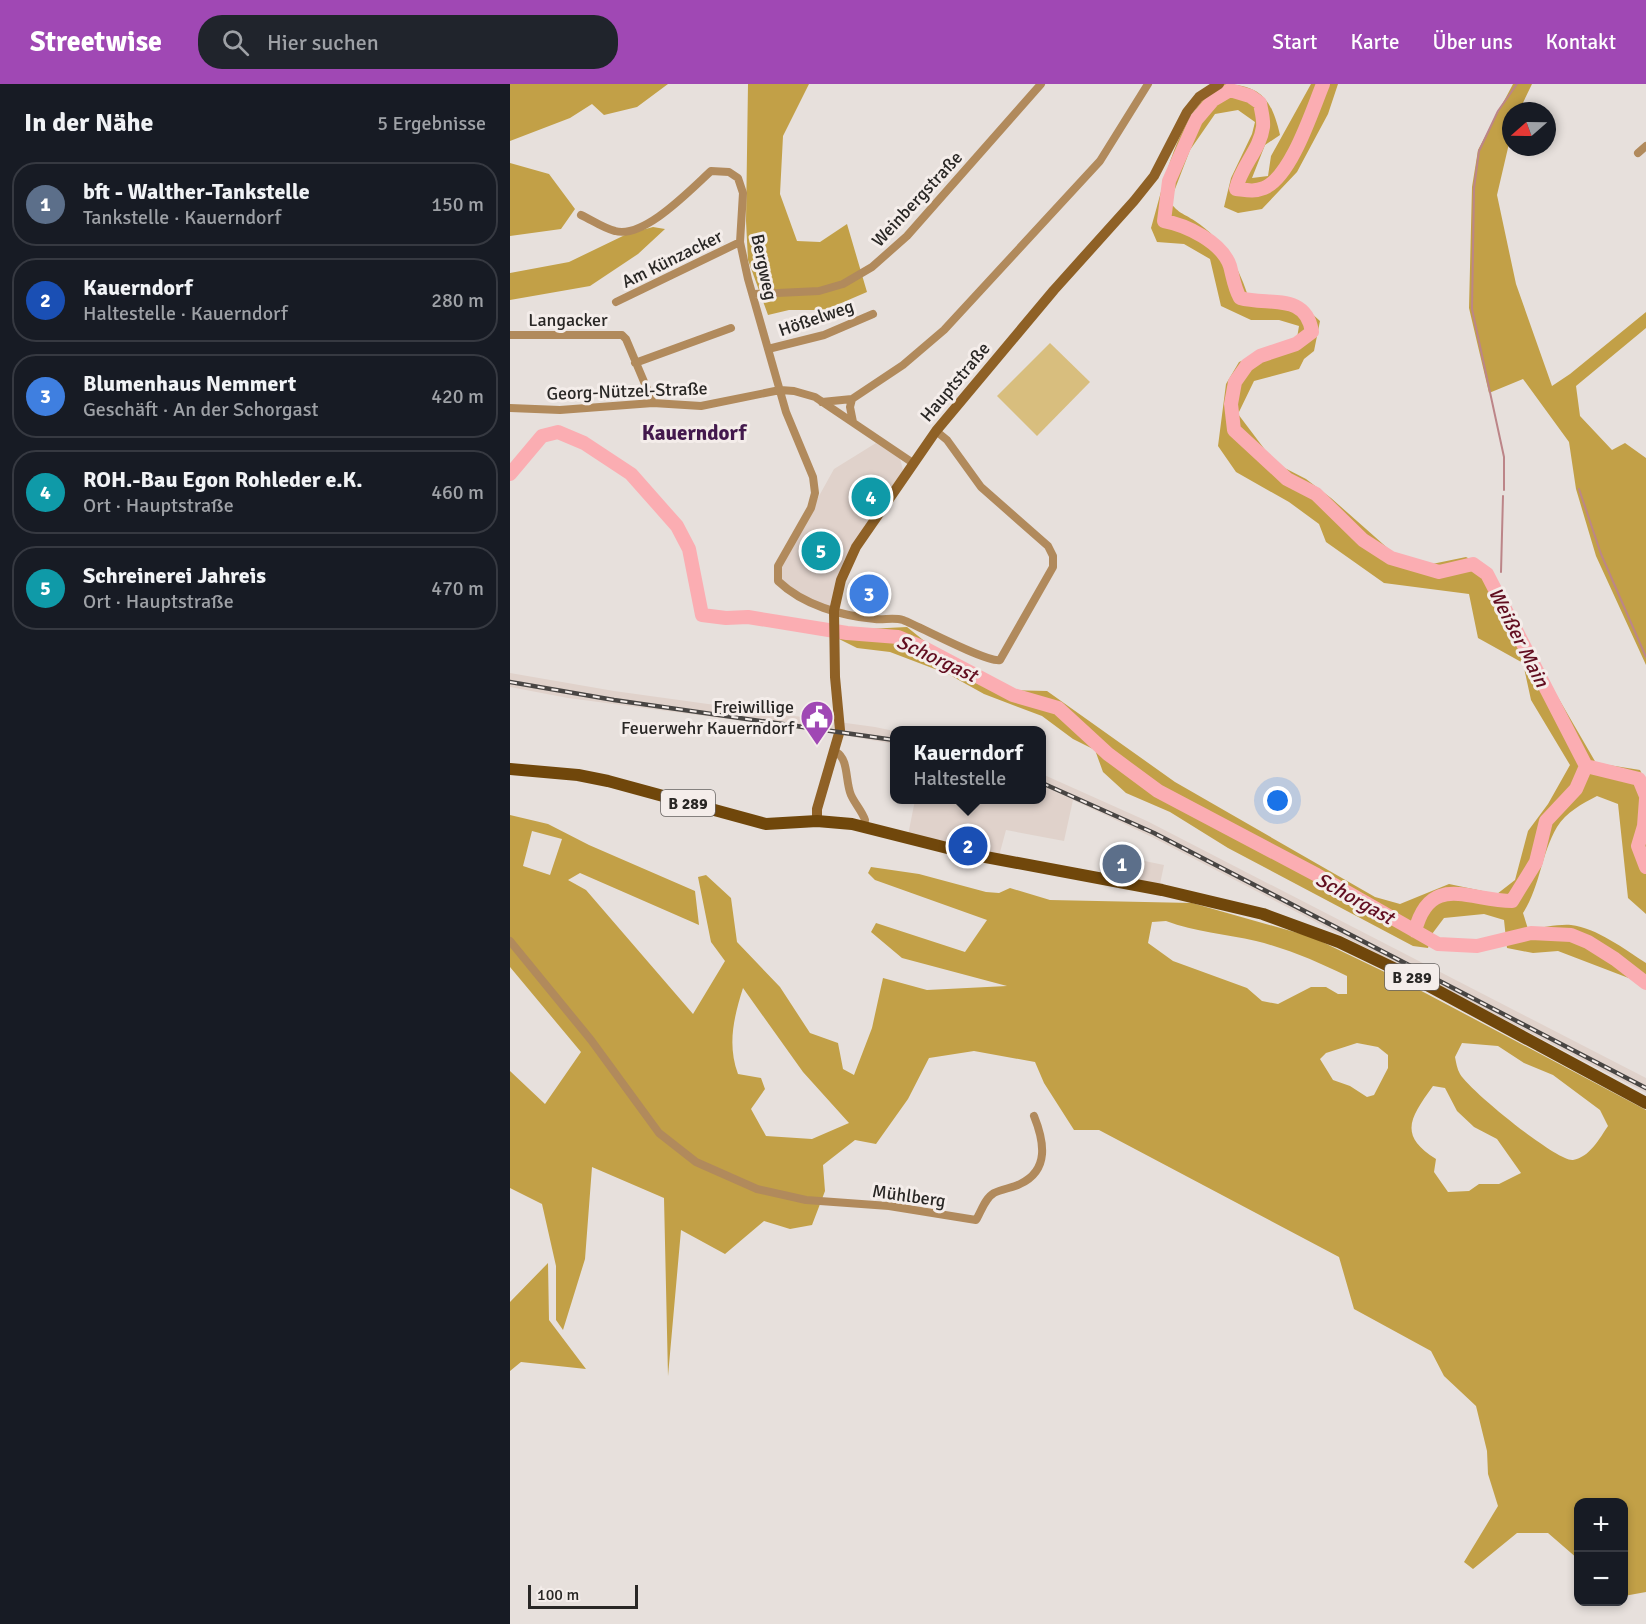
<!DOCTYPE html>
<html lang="de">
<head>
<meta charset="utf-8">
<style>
	:root { --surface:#171b24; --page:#20242c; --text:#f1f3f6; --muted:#9ea1a6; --line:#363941; --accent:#a048b4 }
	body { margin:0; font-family:Signika,sans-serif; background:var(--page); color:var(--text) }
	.controls { position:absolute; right:18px; bottom:18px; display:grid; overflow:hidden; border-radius:12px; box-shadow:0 3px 9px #0003 }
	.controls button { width:54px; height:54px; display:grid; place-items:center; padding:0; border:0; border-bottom:2px solid var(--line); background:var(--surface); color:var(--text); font:30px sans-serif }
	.compass { position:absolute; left:992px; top:18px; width:54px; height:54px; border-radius:50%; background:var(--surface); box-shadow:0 3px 9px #0003; rotate:250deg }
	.scale { position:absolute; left:18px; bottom:15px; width:110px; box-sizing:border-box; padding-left:6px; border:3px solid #292725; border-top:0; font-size:16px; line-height:21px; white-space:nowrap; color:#292725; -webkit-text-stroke:4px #f4edea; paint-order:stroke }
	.you { position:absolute; left:768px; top:717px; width:21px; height:21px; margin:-15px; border:4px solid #fff; border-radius:50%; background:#1a73e8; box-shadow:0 0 0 9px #1a73e833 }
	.badge { display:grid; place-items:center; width:39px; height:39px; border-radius:50%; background:var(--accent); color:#fff; font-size:20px; font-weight:700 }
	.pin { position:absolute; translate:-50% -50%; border:3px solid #fff; box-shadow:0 2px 6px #0006 }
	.popup { position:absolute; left:380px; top:642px; width:156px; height:78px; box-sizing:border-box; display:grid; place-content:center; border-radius:12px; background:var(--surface); filter:drop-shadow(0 2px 4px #0005); font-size:20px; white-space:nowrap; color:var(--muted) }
	.popup b { font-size:22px; color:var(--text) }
	.popup::after { content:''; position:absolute; left:50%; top:100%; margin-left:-12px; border:12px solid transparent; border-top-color:var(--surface) }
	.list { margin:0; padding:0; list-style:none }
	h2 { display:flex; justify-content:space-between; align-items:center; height:78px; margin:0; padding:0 24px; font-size:26px }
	h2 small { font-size:20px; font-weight:400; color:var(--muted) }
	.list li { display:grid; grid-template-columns:39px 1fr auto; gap:18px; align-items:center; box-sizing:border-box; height:84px; margin:0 12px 12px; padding:0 12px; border:2px solid var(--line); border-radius:24px }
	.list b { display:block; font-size:22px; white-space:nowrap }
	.list p { margin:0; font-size:20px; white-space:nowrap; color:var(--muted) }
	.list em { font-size:20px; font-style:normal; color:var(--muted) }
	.icon { flex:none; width:33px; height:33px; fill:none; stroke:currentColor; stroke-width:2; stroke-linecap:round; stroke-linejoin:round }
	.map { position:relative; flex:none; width:1136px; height:1540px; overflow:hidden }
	header { display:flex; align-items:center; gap:36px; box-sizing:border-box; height:84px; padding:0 30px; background:var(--accent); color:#fff }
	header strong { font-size:28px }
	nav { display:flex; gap:33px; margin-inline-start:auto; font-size:21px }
	.search { width:420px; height:54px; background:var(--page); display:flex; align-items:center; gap:15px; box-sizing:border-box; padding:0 21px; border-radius:24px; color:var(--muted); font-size:22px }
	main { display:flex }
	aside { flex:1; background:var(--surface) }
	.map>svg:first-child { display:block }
</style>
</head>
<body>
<header>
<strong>Streetwise</strong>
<div class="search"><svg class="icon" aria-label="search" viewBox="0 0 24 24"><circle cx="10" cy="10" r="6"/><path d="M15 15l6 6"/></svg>Hier suchen</div>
<nav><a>Start</a><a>Karte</a><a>Über uns</a><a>Kontakt</a></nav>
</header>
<main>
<aside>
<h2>In der Nähe<small>5 Ergebnisse</small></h2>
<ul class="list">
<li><span class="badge" style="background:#5c6f8a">1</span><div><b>bft - Walther-Tankstelle</b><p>Tankstelle · Kauerndorf</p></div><em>150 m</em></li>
<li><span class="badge" style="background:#1a4fb4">2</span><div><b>Kauerndorf</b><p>Haltestelle · Kauerndorf</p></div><em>280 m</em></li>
<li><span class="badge" style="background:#3f7fe0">3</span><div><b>Blumenhaus Nemmert</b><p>Geschäft · An der Schorgast</p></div><em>420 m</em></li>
<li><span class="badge" style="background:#0f9aa8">4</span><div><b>ROH.-Bau Egon Rohleder e.K.</b><p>Ort · Hauptstraße</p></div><em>460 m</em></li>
<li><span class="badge" style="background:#0f9aa8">5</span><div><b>Schreinerei Jahreis</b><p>Ort · Hauptstraße</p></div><em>470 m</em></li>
</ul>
</aside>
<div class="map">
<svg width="1136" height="1540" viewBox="0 0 1136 1540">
	<rect width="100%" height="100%" fill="#e7e0dc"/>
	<!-- built -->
	<path fill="#e0d2cb" d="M366 359 390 374 393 386 346 458 322 524 284 508 272 499 269 484 324 385Z
		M0 589 104 607 365 643 384 647V660L309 647 58 614 0 603Z
		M532 690 637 737 1136 994V1009L642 753 563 716 554 757 496 746 489 772 398 751 405 716H532Z
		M596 769 654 781 650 800 591 789Z"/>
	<!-- green -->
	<path fill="#d8be7e" d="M540 259 580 298 527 352 487 312Z"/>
	<!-- forest -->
	<path fill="#c2a047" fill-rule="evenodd" d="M0 0H158L127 23 94 31 82 20 60 34 0 57Z
		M238 0H299L273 52 270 110 287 157 310 158 337 140 357 208 315 226H279L258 231 238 176 236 137Z
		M708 0C749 0 761 12 770 51L755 61 742 94 758 92 761 72 801 0H828L818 30 787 88 752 125 728 129 714 123 721 94 742 50 745 38 728 26 705 30 680 66 660 118C669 130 673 129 685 137 712 155 727 179 737 209L789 218 810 237 804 267 794 275 789 285 744 297 728 330 765 379 796 395 821 414 882 468 922 480 956 473 982 487 1013 553 1086 679 1130 686 1136 698V830L1118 814 1108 720 1087 712C1072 720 1056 728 1047 743 1031 770 1030 803 1013 829L1018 845C1032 844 1048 840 1061 841 1087 844 1114 865 1136 879V904L1129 898 1048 867 1023 869 997 864 994 836 974 830 934 834 922 850 918 864 903 862 718 764 660 728 616 709 593 688 585 666 563 655 532 632 474 610 438 590 380 568 347 564 325 553 326 542 337 546 397 543 423 564 455 579 466 589 499 606 537 607 665 698 865 813 890 820 939 800 987 810 1005 796 1018 747 1038 720 1060 681 1021 616 1013 579 968 554 959 510 874 499 816 458 809 440 779 418 726 388 708 362 716 300 729 278 787 254 789 242 769 236H741L711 222 700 175 674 160 647 158 641 144C657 90 664 40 708 0Z
		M1003 0H1022L1009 27H1001V51L987 111 1006 200 1042 302 1060 290 1136 228V244L1066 302 1070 332 1102 366 1115 359 1136 374V581L1086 472 1066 405 1059 358 1013 295 979 309 959 224 962 103 968 66Z
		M0 79 39 90 65 125 51 145 0 152Z
		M143 143 155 145 128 170 80 202 0 216V189L59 178 117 150Z
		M0 731 38 740 79 761 185 807 189 841 70 789 58 796 76 806 183 930 215 877 201 858 188 793 196 791 221 814 227 858 270 903 300 949 328 959 333 985 344 991 362 944 373 894 417 906 497 902 392 874 361 848 366 839 455 868 477 836 365 796 358 789 361 783 409 790 476 808 489 809 500 804 540 816 682 819 802 853 885 893 1136 1026V1508L1114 1512V1418H1068V1475L1038 1449H1007L963 1485 954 1478 988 1422 978 1390 977 1367 966 1322 934 1292 921 1267 844 1225 829 1173 589 1046H564L534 999 525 978 464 967 419 974 398 1015 366 1060 345 1056 313 1081 315 1107 302 1141 280 1145 254 1137 215 1170 171 1146 158 1292 154 1114 82 1083 75 1175 53 1246 46 1236V1182L32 1120 0 1104V987L35 1020 71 968 0 883ZM22 747 52 755 40 791 13 782ZM656 837C685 848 716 850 746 857 778 865 808 878 837 892V910H828L816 903H801L768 920 752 917 737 904 663 877 638 859 642 838ZM233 904 293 988 339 1039 302 1055 256 1052 241 1025 255 1005 251 994 228 990C217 960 224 933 233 904ZM847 959 868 963 878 971V984L864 1011 857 1013 840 1002 823 996 810 975 816 969ZM952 959 988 962 1014 979 1043 991 1090 1026 1098 1042C1089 1055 1080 1073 1063 1076 1047 1078 959 1006 950 990 947 985 946 978 945 973ZM923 1002 935 1004 947 1027 964 1043 987 1055 1011 1089 989 1100H969L959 1107 938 1108 924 1088 926 1075C888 1051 900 1034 923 1002Z
		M38 1179 39 1236 76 1285 11 1278 0 1287V1218Z"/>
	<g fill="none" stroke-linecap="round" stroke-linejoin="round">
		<!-- stream -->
		<path stroke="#bc8588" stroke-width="2" d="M1069 405 1091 470 1136 573
			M994 406V373L962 225 964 104 969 67 988 27 1007 0
			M991 488 993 412"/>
		<!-- river -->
		<path stroke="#fbadb2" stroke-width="14" d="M813 0C802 27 781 93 754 104 744 108 736 106 726 105 731 82 750 66 753 43 754 36 751 26 750 19L740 12 720 6 703 16 686 36 659 97 654 137C676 141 712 158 720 182 723 193 724 203 730 214 759 222 796 208 802 248L786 260 750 272 737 281 725 298 721 320 724 346 777 395 806 410 853 456 881 474 929 488 963 480 977 490 1076 682 1129 695 1136 712
			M0 390 32 352 48 348 74 359 121 390 167 442 179 465 192 531 216 534 238 533 337 549 388 553 414 564 503 611 548 624 598 670 648 707 807 791 928 860 967 862 1021 849 1061 851 1078 858 1105 875 1136 899
			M1136 715 1134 742 1128 762 1136 783
			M905 847C920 789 957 816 1002 817L1026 778 1036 737 1066 705 1076 682"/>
		<!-- street -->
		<path stroke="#b18a5c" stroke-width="8" d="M1128 69 1136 62
			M71 131C82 136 93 144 105 147 134 155 180 106 201 87L219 88 228 94 233 109 230 158 238 195 276 328 303 393 305 409 301 424 268 482V497C293 521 332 532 365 535 374 536 384 533 393 536 411 543 477 579 490 576L543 483V472L538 462 471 403 437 356 426 347
			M244 210 309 207 333 200 362 183 397 152 531 0
			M106 218 230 158
			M0 251H112L116 255 143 319
			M258 265 314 251 363 230
			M125 279 221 244
			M342 315 340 323 343 338
			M312 318 342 315 393 281 434 246 590 77 638 0
			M0 324 50 326 143 319 191 322 270 306 284 307 305 313 403 379
			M326 668C339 675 335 697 341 711 345 720 352 727 355 736L354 742
			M0 857 81 956 149 1049 186 1078 247 1105 296 1116 379 1122 466 1136C471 1128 475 1114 484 1109 492 1105 502 1104 510 1100 540 1086 534 1057 524 1032"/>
		<!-- secondary -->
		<path stroke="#8f6126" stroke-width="10" d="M307 737V725L330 646 325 593 324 527 331 496 346 463 426 347 544 206 624 117 644 92 677 28 689 13 709 0"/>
		<!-- primary -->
		<path stroke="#70470b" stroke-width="12" d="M0 685 68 691 98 697 256 740 307 737 342 740 465 771 652 806 753 830 829 858 904 894 1136 1019"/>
		<defs>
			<path id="rail" d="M0 598 104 616 384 656
				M532 699 644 749 1136 1004"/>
		</defs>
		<!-- rail casing -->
		<use href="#rail" stroke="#484543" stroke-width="4.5"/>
		<!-- rail -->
		<use href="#rail" stroke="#f4edea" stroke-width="2" stroke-dasharray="7" stroke-linecap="butt"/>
	</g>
	<!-- icons -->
	<defs>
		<symbol id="civic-pin" viewBox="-11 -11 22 30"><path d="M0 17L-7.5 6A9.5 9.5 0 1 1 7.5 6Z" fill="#a048b4" stroke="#f4edea"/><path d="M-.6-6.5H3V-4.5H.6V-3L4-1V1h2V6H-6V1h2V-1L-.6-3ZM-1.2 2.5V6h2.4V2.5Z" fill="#fff"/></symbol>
	</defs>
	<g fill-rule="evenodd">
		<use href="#civic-pin" x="288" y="614" width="38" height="52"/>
	</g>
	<g text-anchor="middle" stroke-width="6" stroke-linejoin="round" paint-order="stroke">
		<!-- shield labels -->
		<g fill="#f4edea" stroke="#666260" stroke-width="1.5">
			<rect x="151" y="706" width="54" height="26" rx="4.5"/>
			<rect x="875" y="880" width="54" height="26" rx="4.5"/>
		</g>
		<g font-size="16" font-weight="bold" fill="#292725">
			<text x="178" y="725">B 289</text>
			<text x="902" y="899">B 289</text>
		</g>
		<!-- street labels -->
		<g font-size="18" fill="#292725" stroke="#f4edea">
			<text transform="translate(407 115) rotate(-47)" y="6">Weinbergstraße</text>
			<text transform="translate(162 175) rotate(-26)" y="6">Am Künzacker</text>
			<text transform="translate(254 183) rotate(78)" y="6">Bergweg</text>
			<text transform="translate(306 234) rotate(-19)" y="6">Hößelweg</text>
			<text x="58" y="242">Langacker</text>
			<text transform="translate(445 298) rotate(-50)" y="6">Hauptstraße</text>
			<text transform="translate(117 307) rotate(-2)" y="6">Georg-Nützel-Straße</text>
			<text transform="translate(399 1112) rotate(8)" y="6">Mühlberg</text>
		</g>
		<!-- poi labels -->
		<g font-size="18" fill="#292725" stroke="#f4edea" text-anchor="end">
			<text x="284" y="629">Freiwillige<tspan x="284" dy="21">Feuerwehr Kauerndorf</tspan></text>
		</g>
		<!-- water labels -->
		<g font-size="20" font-style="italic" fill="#620e20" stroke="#f4edea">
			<text transform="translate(1009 553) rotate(63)" y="7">Weißer Main</text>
			<text transform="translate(427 574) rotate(25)" y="7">Schorgast</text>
			<text transform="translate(845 814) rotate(29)" y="7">Schorgast</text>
		</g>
		<!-- quarter labels -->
		<g font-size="21" font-weight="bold" fill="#43194d" stroke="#f4edea">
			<text x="184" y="356">Kauerndorf</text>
		</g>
	</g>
</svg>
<div class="controls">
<button>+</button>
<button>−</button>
</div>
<svg class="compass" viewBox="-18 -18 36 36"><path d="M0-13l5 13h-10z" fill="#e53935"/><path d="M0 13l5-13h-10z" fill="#9ea1a6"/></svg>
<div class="scale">100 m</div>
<div class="you"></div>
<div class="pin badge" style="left:612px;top:780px;background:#5c6f8a">1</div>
<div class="pin badge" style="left:458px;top:762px;background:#1a4fb4">2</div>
<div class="popup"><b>Kauerndorf</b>Haltestelle</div>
<div class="pin badge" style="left:359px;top:510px;background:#3f7fe0">3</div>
<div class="pin badge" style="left:361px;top:413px;background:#0f9aa8">4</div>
<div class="pin badge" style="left:311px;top:467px;background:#0f9aa8">5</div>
</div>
</main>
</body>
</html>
